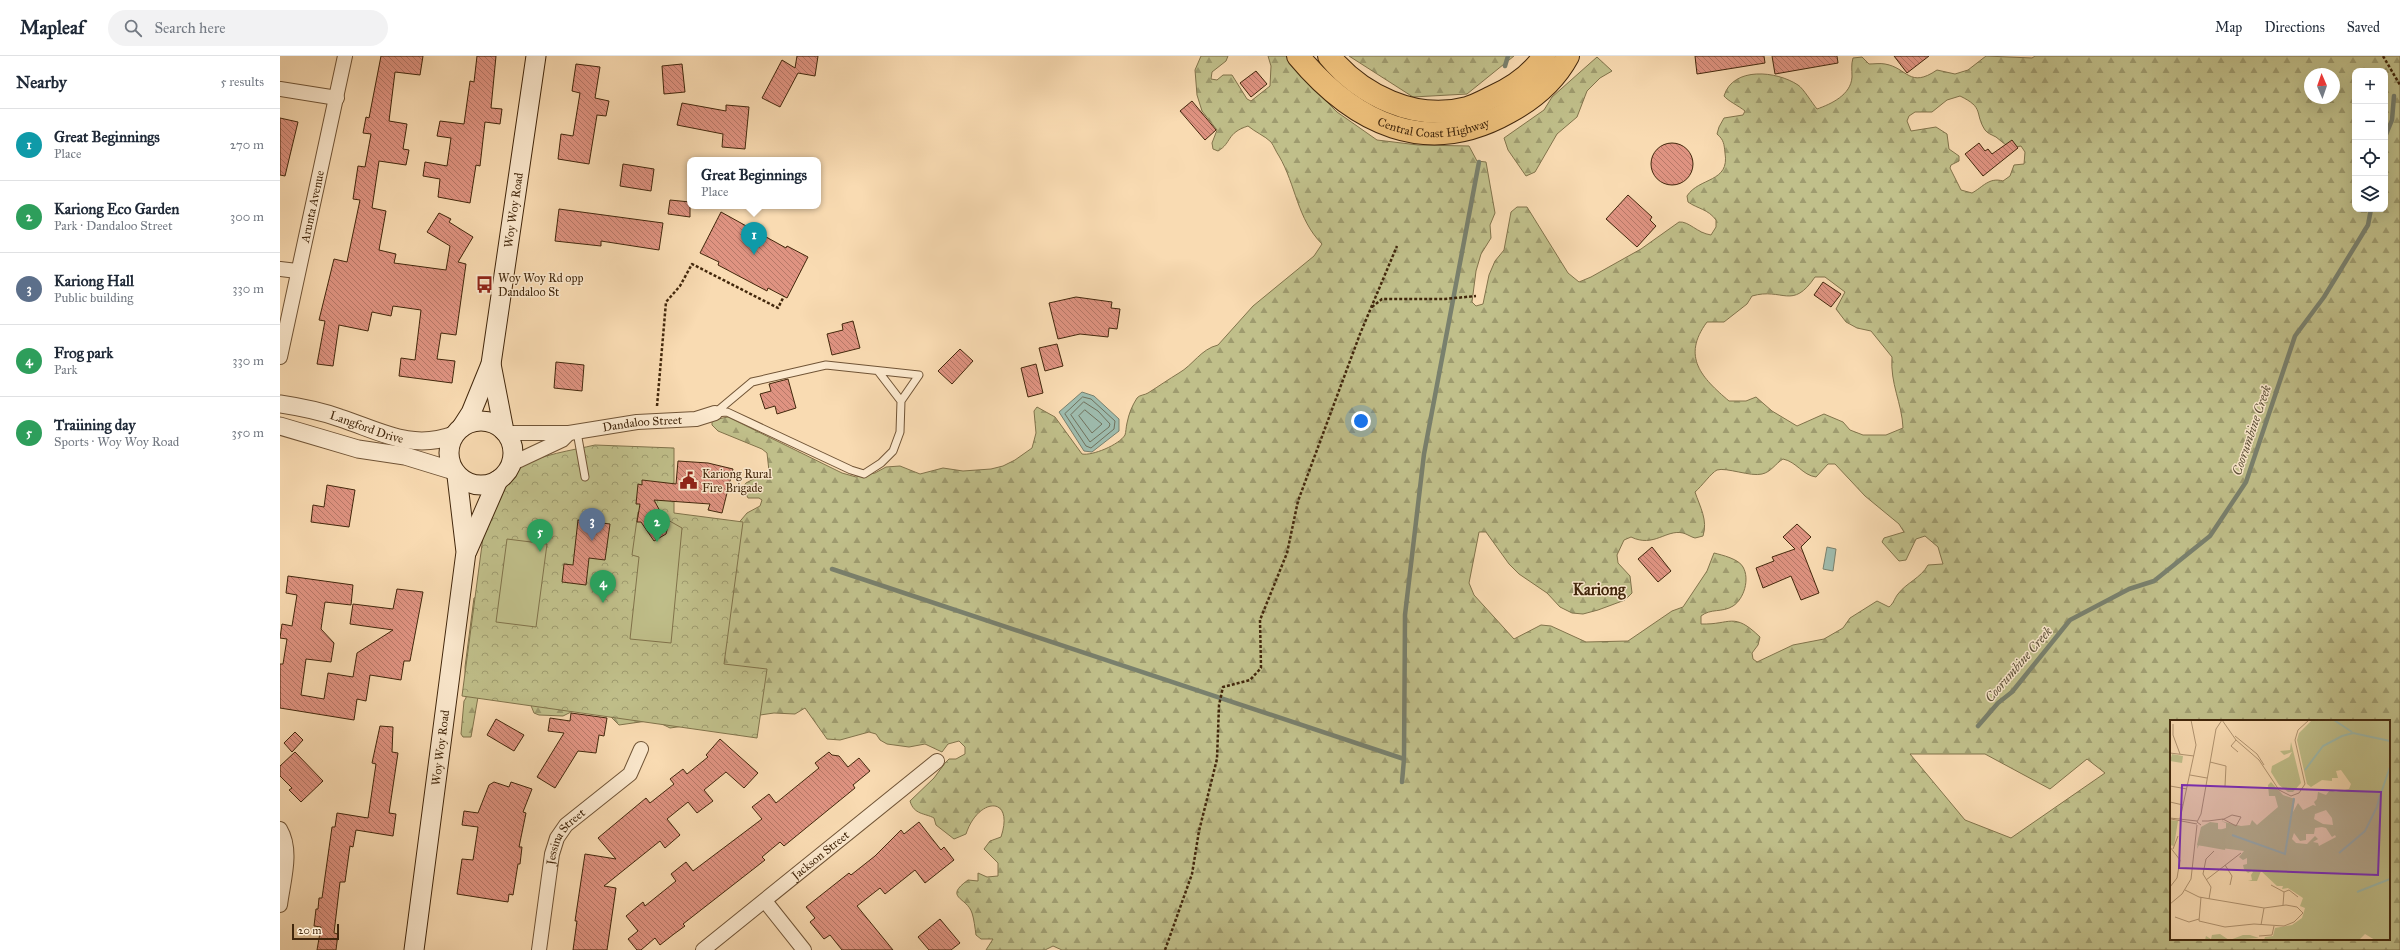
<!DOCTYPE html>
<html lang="en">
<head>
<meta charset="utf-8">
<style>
	:root { --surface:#fff; --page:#f2f2f3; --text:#1f2937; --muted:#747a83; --line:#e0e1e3; --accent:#1a73e8 }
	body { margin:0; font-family:"IM FELL Great Primer",serif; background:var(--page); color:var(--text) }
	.controls { position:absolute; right:12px; top:12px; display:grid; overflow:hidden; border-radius:8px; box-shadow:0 4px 16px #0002 }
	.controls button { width:36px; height:36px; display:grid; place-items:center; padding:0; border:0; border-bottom:1px solid var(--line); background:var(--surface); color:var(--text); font:20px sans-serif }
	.compass { position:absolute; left:2024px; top:12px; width:36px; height:36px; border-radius:50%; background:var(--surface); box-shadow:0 4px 16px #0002; rotate:358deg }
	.scale { position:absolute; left:12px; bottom:10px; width:47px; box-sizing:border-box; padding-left:4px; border:2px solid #42270c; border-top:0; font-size:11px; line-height:14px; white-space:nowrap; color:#42270c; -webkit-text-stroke:3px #fbe8cd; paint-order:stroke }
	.you { position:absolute; left:1081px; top:365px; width:14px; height:14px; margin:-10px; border:3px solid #fff; border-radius:50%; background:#1a73e8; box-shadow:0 0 0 6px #1a73e833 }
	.badge { display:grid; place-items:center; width:26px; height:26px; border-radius:50%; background:var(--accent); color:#fff; font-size:13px; font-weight:700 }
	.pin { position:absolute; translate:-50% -33px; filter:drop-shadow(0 1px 2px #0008) }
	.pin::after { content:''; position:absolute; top:21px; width:14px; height:12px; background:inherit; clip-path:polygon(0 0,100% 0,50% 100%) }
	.popup { position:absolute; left:407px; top:101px; width:134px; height:52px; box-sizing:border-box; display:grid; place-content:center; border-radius:8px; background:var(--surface); filter:drop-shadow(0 1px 3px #0005); font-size:13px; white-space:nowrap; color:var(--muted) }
	.popup b { font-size:15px; color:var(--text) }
	.popup::after { content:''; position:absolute; left:50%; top:100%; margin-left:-8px; border:8px solid transparent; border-top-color:var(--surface) }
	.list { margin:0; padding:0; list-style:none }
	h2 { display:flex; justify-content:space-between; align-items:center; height:52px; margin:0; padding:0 16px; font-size:17px }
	h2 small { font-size:13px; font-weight:400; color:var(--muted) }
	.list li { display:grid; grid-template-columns:26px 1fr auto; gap:12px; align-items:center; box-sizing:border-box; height:72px; padding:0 16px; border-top:1px solid var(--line) }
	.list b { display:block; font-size:15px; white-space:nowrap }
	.list p { margin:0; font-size:13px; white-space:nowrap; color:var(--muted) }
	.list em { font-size:13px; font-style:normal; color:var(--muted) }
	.icon { flex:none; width:22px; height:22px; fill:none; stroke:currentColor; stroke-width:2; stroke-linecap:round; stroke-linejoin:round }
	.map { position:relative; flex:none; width:2120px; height:894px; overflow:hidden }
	header { display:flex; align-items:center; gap:24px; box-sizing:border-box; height:56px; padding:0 20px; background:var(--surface); border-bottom:1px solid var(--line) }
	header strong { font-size:19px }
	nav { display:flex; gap:22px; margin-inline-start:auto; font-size:14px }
	.search { width:280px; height:36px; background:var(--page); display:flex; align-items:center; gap:10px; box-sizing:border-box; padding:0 14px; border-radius:22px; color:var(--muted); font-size:15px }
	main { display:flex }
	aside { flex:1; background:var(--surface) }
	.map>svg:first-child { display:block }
</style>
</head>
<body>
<header>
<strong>Mapleaf</strong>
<div class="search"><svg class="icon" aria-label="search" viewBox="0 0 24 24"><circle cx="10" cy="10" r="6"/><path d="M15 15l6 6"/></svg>Search here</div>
<nav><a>Map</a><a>Directions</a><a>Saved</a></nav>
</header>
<main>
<aside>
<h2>Nearby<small>5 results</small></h2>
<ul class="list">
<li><span class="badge" style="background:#0f9aa8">1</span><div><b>Great Beginnings</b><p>Place</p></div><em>270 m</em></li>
<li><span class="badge" style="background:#2e9e5b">2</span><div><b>Kariong Eco Garden</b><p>Park · Dandaloo Street</p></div><em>300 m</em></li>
<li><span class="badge" style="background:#5c6f8a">3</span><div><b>Kariong Hall</b><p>Public building</p></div><em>330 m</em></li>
<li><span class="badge" style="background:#2e9e5b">4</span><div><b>Frog park</b><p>Park</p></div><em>330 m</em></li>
<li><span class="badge" style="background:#2e9e5b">5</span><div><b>Traiining day</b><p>Sports · Woy Woy Road</p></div><em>350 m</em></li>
</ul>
</aside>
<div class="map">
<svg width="2120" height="894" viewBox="0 0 2120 894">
	<defs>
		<pattern id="forest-firs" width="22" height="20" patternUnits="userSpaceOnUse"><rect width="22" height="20" fill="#c0bf8a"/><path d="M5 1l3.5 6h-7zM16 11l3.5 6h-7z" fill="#9e9b6f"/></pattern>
		<pattern id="park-crowns" width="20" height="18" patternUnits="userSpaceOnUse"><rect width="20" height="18" fill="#c0bf8a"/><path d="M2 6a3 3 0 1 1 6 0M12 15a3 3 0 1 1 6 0" fill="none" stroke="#9e9b6f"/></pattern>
		<pattern id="building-back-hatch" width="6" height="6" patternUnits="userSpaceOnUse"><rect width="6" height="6" fill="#df9381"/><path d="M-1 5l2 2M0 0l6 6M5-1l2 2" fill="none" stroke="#b67868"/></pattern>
	</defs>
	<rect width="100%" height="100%" fill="#f9dbb2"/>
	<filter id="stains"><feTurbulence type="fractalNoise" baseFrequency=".005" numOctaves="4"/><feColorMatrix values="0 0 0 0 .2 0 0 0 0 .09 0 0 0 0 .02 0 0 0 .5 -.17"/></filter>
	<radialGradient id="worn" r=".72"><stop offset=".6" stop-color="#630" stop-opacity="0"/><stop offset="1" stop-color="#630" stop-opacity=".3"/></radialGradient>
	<!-- forest -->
	<path fill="url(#forest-firs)" stroke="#81734b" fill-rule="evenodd" d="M921 0H948L946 5 932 16 931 23 937 24 943 19H952L967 43 971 45 990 30 991 10 988 0H1006L1024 23 1057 56 1097 84 1138 89 1189 90 1197 105 1206 106 1215 157 1210 169 1211 182 1201 198 1196 215 1192 246 1196 250 1203 248 1209 219 1215 205 1224 194 1231 156 1237 151H1247L1288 217 1299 226 1311 221 1361 193 1399 166C1409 165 1417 177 1431 179L1436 171V164C1428 153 1418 153 1408 146L1407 140C1419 121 1450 127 1445 97 1444 88 1444 84 1437 78L1439 71 1444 62 1463 59 1465 55C1459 50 1448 45 1444 40 1453 10 1497 15 1518 29 1523 32 1532 47 1537 53 1551 48 1571 39 1572 21 1572 13 1571 9 1573 2L1582 1 1589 8C1594 8 1600 7 1605 8 1628 12 1629 33 1657 14L1675 18 1688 14 1706 0 1752 2 1755 0H2120V894H782L773 890 765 894H706L713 883H701L696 879C695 872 694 863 692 857 687 841 663 842 688 824L698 825V817L707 821 718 820V807L704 793 710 785 721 781C735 739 698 741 686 778L674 783 656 769 654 762C645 757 634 759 630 745L654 722 665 707 669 703H676L685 698V691L679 685 668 688 662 696 645 688 629 691 607 688 600 684 596 678 589 676 560 684 547 683 525 652 515 658 494 657 390 672 378 666 367 665 339 669 329 659 295 654 283 660 259 659 254 657 250 647 198 641 191 681H183L181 678 184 645 186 642 185 611 194 542 456 470 467 457 480 450 482 444 479 442H468L463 431 466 427 489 415 487 397 482 393 438 375 432 369V364L448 361 562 417 576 421 595 417 606 411 620 410 640 418 663 412 683 415 711 413 723 410 735 404 752 392 756 377 754 355 757 351 775 361 802 398C812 400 839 389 845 379 846 376 846 371 847 367 849 357 852 350 857 342 859 339 865 339 868 337 879 330 889 323 899 317 913 309 921 293 938 289L973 250 1034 200 1042 188C1017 163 1016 129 999 100 996 96 994 90 991 86 985 80 975 76 968 70 946 77 952 87 938 95L933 93 932 87 937 74 922 55 917 39 915 14ZM2075 15H2105V153H2075ZM2030 18H2054V42H2030ZM1680 40C1705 52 1694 57 1705 74 1707 77 1712 79 1716 81 1725 88 1728 93 1741 90L1745 96 1744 108 1734 109 1730 120 1723 125C1709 121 1703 131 1692 137L1681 134 1670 112 1671 109 1679 105V100L1669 93 1667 78 1656 71 1631 75 1627 65 1629 60 1635 56H1652L1667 44ZM1535 221H1545L1565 236 1556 253 1566 266 1577 272 1591 275 1612 301C1610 328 1622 347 1623 372L1606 379H1583L1570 374 1563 366 1544 358 1517 370 1492 355 1476 341 1466 345H1449C1422 322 1401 301 1427 266H1444L1467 248 1472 240C1503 231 1512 255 1535 221ZM1503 403C1517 406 1522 419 1536 421L1548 408H1555L1585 440 1619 468 1624 476 1604 482 1602 486 1619 505 1626 504 1636 483 1645 480 1658 491 1663 508 1648 509C1641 522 1626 527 1618 538 1614 543 1614 547 1609 551L1597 545 1570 562 1563 572 1544 583 1513 589 1477 606 1473 603 1472 597 1478 589 1480 581C1453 555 1451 569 1421 568V560C1431 552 1442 557 1453 550 1464 543 1470 523 1463 511 1459 503 1442 499 1434 497L1427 515 1403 551 1392 555 1348 585 1306 586 1271 570 1261 569 1234 583 1194 539 1189 527 1199 476H1206L1229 508 1239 518 1267 537 1280 551 1292 557 1303 558 1318 554 1345 544 1352 537 1350 520 1338 507 1337 499 1344 484 1351 481C1374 492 1386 473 1403 477 1407 478 1411 481 1415 482L1423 480C1428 464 1420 451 1415 436 1422 430 1431 417 1437 414 1446 411 1471 421 1482 418 1491 416 1495 408 1503 403ZM1891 665H2109V883H1891ZM1630 698H1705L1770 733 1807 703 1825 717 1731 782 1685 764Z
		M1069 0H1234L1187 38 1133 41Z
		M1317 1 1332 15 1320 22 1307 35 1297 61 1277 78 1255 116 1246 120 1228 94 1224 82 1264 54 1272 41Z"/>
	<!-- park -->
	<path fill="url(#park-crowns)" stroke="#81734b" d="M315 389 394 392V457L463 466 444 608 487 613 477 682 182 640 205 466C213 450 226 421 240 411 258 399 294 394 315 389Z"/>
	<!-- garden -->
	<path fill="#c0bf8a" stroke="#81734b" d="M358 456 379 459 402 472 391 587 350 583 359 501 352 499Z
		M227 483 267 488 256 571 216 566Z"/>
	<!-- water -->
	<path fill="#9ebbad" stroke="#79806d" d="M802 336 814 340 839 363V375L812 396 804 395 779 356Z
		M1547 491 1556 493 1553 515 1543 513Z"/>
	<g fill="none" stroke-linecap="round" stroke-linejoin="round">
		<!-- shore -->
		<path stroke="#70715c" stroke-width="1" d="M803 341 811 343 835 365 834 373 811 392 806 390 785 358Z
			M804 346 818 355 830 368 829 371 810 386 791 359Z
			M805 354 822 368 812 377 799 360Z"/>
		<!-- stream -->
		<path stroke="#79806d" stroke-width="4.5" d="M1225 10 1228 0
			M2105 81 2112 64 2114 40
			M552 513 1124 703 1125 559 1144 398 1199 106
			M1698 670 1718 647 1732 636 1790 564 1849 533 1874 525 1930 480 1966 426 2015 280 2044 241 2088 169 2091 153
			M1122 726 1124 703"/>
	</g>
	<!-- building -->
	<path fill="url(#building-back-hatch)" stroke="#42270c" d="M101 0H143L140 19 115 16 109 65 127 68 123 93 129 94 126 109 99 105 92 152 106 155 99 194 116 198 114 207 166 214 170 190 147 176 159 157 171 163 169 166 193 181 178 206 186 208 176 279 161 277 157 303 175 305 172 327 119 320 121 302 135 304 141 254 113 250 111 260 92 256 88 275 59 269 53 310 37 308 45 265 39 264 54 203 67 206 80 144 73 143 78 110 85 111 91 78 83 77 86 61 89 62Z
		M197 0H216L211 52 222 53 220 68 205 66 200 110 196 109 190 147 158 141 160 123 143 120 145 106 167 110 171 82 157 80 160 65 184 68 190 25 194 26Z
		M517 0H538L535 20 518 17 500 51 482 42 502 4 515 12Z
		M1415 0H1484L1485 7 1417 18Z
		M1492 0H1557L1558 7 1495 18Z
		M1614 0H1649L1627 17Z
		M296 8 320 11 315 42 329 45 326 60 317 59 309 108 278 103 281 78 293 80 300 37 292 35Z
		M402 8 405 36 384 38 382 10Z
		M976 15 987 28 971 41 960 27Z
		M912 45 936 74 925 84 900 55Z
		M402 47 446 55V49L469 51 465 93 442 91 443 78 397 69Z
		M0 62 18 66 5 120 0 119Z
		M1732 84 1738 92 1703 120 1685 98 1699 87 1705 95 1708 93 1712 98Z
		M1371 108a21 21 0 1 1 42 0a21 21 0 1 1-42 0Z
		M343 108 374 113 371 135 340 130Z
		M1348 139 1372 161 1370 164 1376 170 1357 191 1326 163Z
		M390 144 410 146V161L388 158Z
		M279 153 383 167 379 194 321 185V190L275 185Z
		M441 156 506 192 507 190 528 201 507 242 488 232 487 235 438 209 439 206 420 197Z
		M1543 226 1561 238 1551 251 1534 239Z
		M796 241 832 246 831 252 840 253 837 273 829 272 828 281 800 278 778 283 769 247Z
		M573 265 580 292 552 299 547 278 563 274 562 268Z
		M777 288 783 310 765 315 759 292Z
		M680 293 693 305 672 328 658 315Z
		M276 306 304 309 302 335 274 332Z
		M756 308 763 337 748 341 741 312Z
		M508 323 516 352 497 358 495 350 485 353 480 338 491 335 489 328Z
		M398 405 428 407 453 413 442 457 428 454 430 448 374 444 388 470 386 478 374 485 361 466H357L360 448H356L358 428 362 429V424L396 428Z
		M47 429 75 434 69 471 31 466 33 449 44 451Z
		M298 464 330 468 325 504 309 502 306 529 282 526 284 508 293 509Z
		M1517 468 1531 481 1521 491 1539 537 1521 544 1511 520 1483 532 1476 512 1494 505 1492 501 1515 493 1503 481Z
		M1372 491 1391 515 1378 526 1358 503Z
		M8 520 73 529 71 549 45 546 41 573 54 587 51 606 26 603 21 639 44 643 48 617 73 621 77 597 113 574 70 568 73 548 113 553 117 533 143 536 130 605H124L121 624 90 619 86 645 77 643 74 664 0 652V608H3L7 583 0 582 2 568 12 570 17 539 6 537Z
		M291 657 327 662 324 680 319 679 316 697 298 695 275 732 257 721 284 677 268 675 270 662 290 665Z
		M216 663 244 679 234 695 207 679Z
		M100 670 113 671 112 696 118 697 109 757 116 758 113 780 76 774 73 791 70 790 65 826H60L54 877 58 878 56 894H37L41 871 34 870 36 853H38L39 842H42L52 771H55L57 757 88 762 96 708 92 707Z
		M15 676 23 684 12 696 4 687Z
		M440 683 478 717 464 732 446 716 424 734 433 745 417 757 408 746 387 763 400 779 385 792 380 785 324 830 336 832 327 894H293L297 865H295L305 798 336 803 318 782 366 742 370 747 394 728 390 723 403 713 407 718 428 701 426 699Z
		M15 696 43 725 21 746 9 734 12 732 0 720V710Z
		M549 696 552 699 559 700 568 711 579 702 590 715 573 729 575 732 504 790 500 786 482 801 485 804 403 868 405 870 394 878 380 889 375 882 361 894H357L348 883 358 875 346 860 363 846 365 850 396 825 391 818 406 806 413 815 482 763 472 751 489 738 496 747 539 712 535 707Z
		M214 726 229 731 231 726 252 733 243 756 246 757 239 791H242L240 808H238L233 839 229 838 228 846 177 838 182 803 193 804 198 771 182 769 184 755 198 757 209 729Z
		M639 766 661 794 664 791 674 804 645 827 635 814 605 838 600 832 577 850 613 894H562L550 879 544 883 530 866 535 862 526 851 569 817 571 819 595 800 621 774 624 778Z
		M660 863 680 887 671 894H649L638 881Z"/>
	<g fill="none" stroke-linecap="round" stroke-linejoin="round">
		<defs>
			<path id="service" d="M546 309 639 319 621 345 620 376 613 395 601 407 584 418 571 414 447 356 435 357 472 326Z
				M598 315 621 345
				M297 376 305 421"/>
			<g id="minor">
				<path d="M0 33 57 42"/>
				<path d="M0 213 17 215"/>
				<path id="s1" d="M0 301 65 0"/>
				<path id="s2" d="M226 377H289L357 366 416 363 435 357"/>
				<path d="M231 408 282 384 289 377"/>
				<path d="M0 773C13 795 3 825 0 849"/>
				<path d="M485 845 524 894"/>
				<path id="s3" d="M259 894 272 798 277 782 286 769 350 718 361 693"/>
				<path id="s4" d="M423 894 657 705"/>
			</g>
			<g id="tertiary">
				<path id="s5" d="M0 348C20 351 40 355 60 362 100 375 131 395 174 379"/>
				<path d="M0 370 78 393 125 400 174 415"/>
			</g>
			<g id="secondary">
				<path d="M211 308 224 375"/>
				<circle cx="201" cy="397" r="32"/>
				<path id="s6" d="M182 371 191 357 211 308 256 0"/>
				<path d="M187 495 218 424"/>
				<path id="s7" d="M134 894 186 496 177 420"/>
			</g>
			<g id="trunk">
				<path id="s8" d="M1018 0C1074 67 1146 103 1229 56 1253 43 1275 24 1288 0"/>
				<path d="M1049 0C1081 39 1135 66 1187 52 1195 50 1204 45 1212 41 1232 32 1252 18 1264 0"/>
			</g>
		</defs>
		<!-- service casing -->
		<use href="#service" stroke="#705436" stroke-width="9"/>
		<!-- minor casing -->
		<use href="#minor" stroke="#705436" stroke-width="16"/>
		<!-- tertiary casing -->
		<use href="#tertiary" stroke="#705436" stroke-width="19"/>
		<!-- secondary casing -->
		<use href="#secondary" stroke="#42270c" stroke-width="21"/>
		<!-- trunk casing -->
		<use href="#trunk" stroke="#42270c" stroke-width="24"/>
		<!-- path -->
		<path stroke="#42270c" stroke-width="2.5" stroke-dasharray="3 2" stroke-linecap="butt" d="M2103 0 2120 29
			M1092 251 1102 243H1165L1196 240
			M377 350 386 246 400 230 412 208 498 252 504 240
			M885 894 912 818 919 775 937 703 939 649 943 631 970 624 981 612 980 564 1007 497 1018 445 1080 278 1117 190"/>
		<!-- service -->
		<use href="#service" stroke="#fbe8cd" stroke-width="7"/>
		<!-- minor -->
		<use href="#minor" stroke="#fbe8cd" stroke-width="14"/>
		<!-- tertiary -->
		<use href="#tertiary" stroke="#fbe8cd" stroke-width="17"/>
		<!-- secondary -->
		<use href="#secondary" stroke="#fbe8cd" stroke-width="19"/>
		<!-- trunk -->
		<use href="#trunk" stroke="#ecbe79" stroke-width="22"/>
	</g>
	<!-- icons -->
	<defs>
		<symbol id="bus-bare" viewBox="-9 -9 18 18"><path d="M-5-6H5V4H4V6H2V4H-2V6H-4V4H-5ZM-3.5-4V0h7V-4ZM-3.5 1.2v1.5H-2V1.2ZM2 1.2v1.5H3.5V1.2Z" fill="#8f2418" stroke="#fbe8cd" stroke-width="2.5" paint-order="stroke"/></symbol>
		<symbol id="civic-bare" viewBox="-9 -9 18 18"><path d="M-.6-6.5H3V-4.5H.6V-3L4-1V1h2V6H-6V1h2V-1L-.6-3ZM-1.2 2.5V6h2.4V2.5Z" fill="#8f2418" stroke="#fbe8cd" stroke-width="2.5" paint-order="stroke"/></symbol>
	</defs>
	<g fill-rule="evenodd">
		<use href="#bus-bare" x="192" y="216" width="25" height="25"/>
		<use href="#civic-bare" x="396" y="412" width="25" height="25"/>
	</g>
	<g text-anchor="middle" stroke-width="3" stroke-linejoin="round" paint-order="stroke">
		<!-- street labels -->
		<g font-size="12" fill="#42270c" stroke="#fbe8cd">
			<text dy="4" stroke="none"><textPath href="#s8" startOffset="161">Central Coast Highway</textPath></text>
			<text dy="4" stroke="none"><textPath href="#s1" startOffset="154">Arunta Avenue</textPath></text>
			<text dy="4" stroke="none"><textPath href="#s6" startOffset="225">Woy Woy Road</textPath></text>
			<text dy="4" stroke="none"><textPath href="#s2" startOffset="137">Dandaloo Street</textPath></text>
			<text dy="4" stroke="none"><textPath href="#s5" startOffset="90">Langford Drive</textPath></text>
			<text dy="4" stroke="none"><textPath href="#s7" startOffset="204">Woy Woy Road</textPath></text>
			<text dy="4" stroke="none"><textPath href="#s3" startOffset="119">Jessina Street</textPath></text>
			<text dy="4" stroke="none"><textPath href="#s4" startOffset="151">Jackson Street</textPath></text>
		</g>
		<!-- poi labels -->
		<g font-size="12" fill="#42270c" stroke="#fbe8cd" text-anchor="start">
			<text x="218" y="226">Woy Woy Rd opp<tspan x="218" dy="14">Dandaloo St</tspan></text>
			<text x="422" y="422">Kariong Rural<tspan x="422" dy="14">Fire Brigade</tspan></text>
		</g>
		<!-- water labels -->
		<g font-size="13" font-style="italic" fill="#594c34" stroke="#fbe8cd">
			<text transform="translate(1971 374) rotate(-71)" y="5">Coorumbine Creek</text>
			<text transform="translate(1738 608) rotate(-49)" y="5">Coorumbine Creek</text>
		</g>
		<!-- district labels -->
		<g font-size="16" font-weight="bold" fill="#42270c" stroke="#fbe8cd">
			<text x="1319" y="539">Kariong</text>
		</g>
	</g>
	<!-- overview -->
	<g transform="translate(1890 664)">
		<rect width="220" height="220" fill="#f9dbb2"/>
		<path d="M142 0H220V220H205L195 214 189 220H94L95 217 103 216 105 208 122 205 132 198 135 188 130 186 133 178 118 168 112 169 113 166H107L91 151 87 161H78L82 160 81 155 83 152 82 151 78 153 74 149 73 145 77 144V138L73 140 69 137 74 131 29 125 27 129 29 116 56 108V103L51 101 71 106 80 105 82 100 87 105 108 87 105 76H99L98 65 101 62 113 75 125 79 123 92 128 83 133 90 143 85 146 86 144 82 147 79 148 72 156 75 160 70 166 72 179 69 181 64 171 50 166 51 168 58H162V61L152 60 141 67 137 64 127 20 129 13ZM156 90 162 98 163 105 153 104 144 99 145 94ZM152 107 156 108 162 117 165 115 166 117 149 126 148 123 143 122 148 119 145 116 137 124 126 123 122 119 124 113 130 121 136 120V114H144L145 108ZM121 22 131 63 123 72H118L109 65 101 52 102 46 119 37 122 32 114 35 110 31 120 30ZM50 214 59 220H35L36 216 41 219 42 215ZM73 215H80L89 218 60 220Z" fill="#c0bf8a" fill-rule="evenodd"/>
		<path d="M2 34 13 36 12 43 0 41ZM0 100 8 101 4 126 0 125ZM40 102 48 103V109L54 110 52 123 56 124 55 130 27 125 31 107Z" fill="#c0bf8a"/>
		<path fill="none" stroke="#9ebbad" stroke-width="2" d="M164 0 182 12M135 50 153 26 172 16 183 13 220 21M211 73 220 47M62 115 115 134 124 78M169 133 195 111 207 87 210 75M187 172 220 159"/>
		<path fill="none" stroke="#b09370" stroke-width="1" d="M52 0 66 20 89 40 109 70 121 76 129 73 135 64 125 20 128 10 139 0M3 4V15L10 34M65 16 87 34 94 45M66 20 61 26 68 32M0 33 24 36M40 42 56 46 55 66M20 55 37 58M0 66 17 69M0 82 13 85M0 98 27 101M1 99 27 104M10 99 26 25 21 0M32 101H38L53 99 66 106 71 97 62 95 52 100M31 105 27 102 31 94 46 9 52 0M0 127 10 140 7 158 0 167M3 129 8 116M55 145 62 156 60 165M36 160 71 133M101 165 114 172 113 185M15 170 29 177 94 188 116 185 127 187 133 193 124 202 114 206 84 204 55 207 29 201 31 177M114 172 119 170 128 177M39 179 41 167 33 154 36 139 44 131M0 184 12 174 21 159 27 105M5 197 19 202 29 199M91 205 94 188M89 216 102 215 104 206"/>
		<path fill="#7b2cbf" fill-opacity="0.15" stroke="#7b2cbf" stroke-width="2" d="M12 65 211 72 208 155 9 148Z"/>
		<rect width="220" height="220" fill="none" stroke="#42270c" stroke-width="2"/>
	</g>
	<rect width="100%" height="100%" filter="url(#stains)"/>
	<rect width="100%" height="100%" fill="url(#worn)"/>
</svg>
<div class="controls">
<button>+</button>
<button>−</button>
<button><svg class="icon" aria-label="locate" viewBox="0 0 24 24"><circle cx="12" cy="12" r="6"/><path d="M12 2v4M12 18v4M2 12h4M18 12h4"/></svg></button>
<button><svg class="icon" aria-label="layers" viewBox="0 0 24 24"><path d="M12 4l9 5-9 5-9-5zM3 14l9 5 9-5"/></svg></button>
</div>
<svg class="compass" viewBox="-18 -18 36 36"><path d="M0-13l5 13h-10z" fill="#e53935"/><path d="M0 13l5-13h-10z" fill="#747a83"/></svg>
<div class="scale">20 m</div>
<div class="you"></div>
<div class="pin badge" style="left:474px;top:199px;background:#0f9aa8">1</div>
<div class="popup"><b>Great Beginnings</b>Place</div>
<div class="pin badge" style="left:377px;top:486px;background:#2e9e5b">2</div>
<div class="pin badge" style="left:312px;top:485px;background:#5c6f8a">3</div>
<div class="pin badge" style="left:323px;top:547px;background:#2e9e5b">4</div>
<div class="pin badge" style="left:260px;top:496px;background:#2e9e5b">5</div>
</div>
</main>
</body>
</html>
